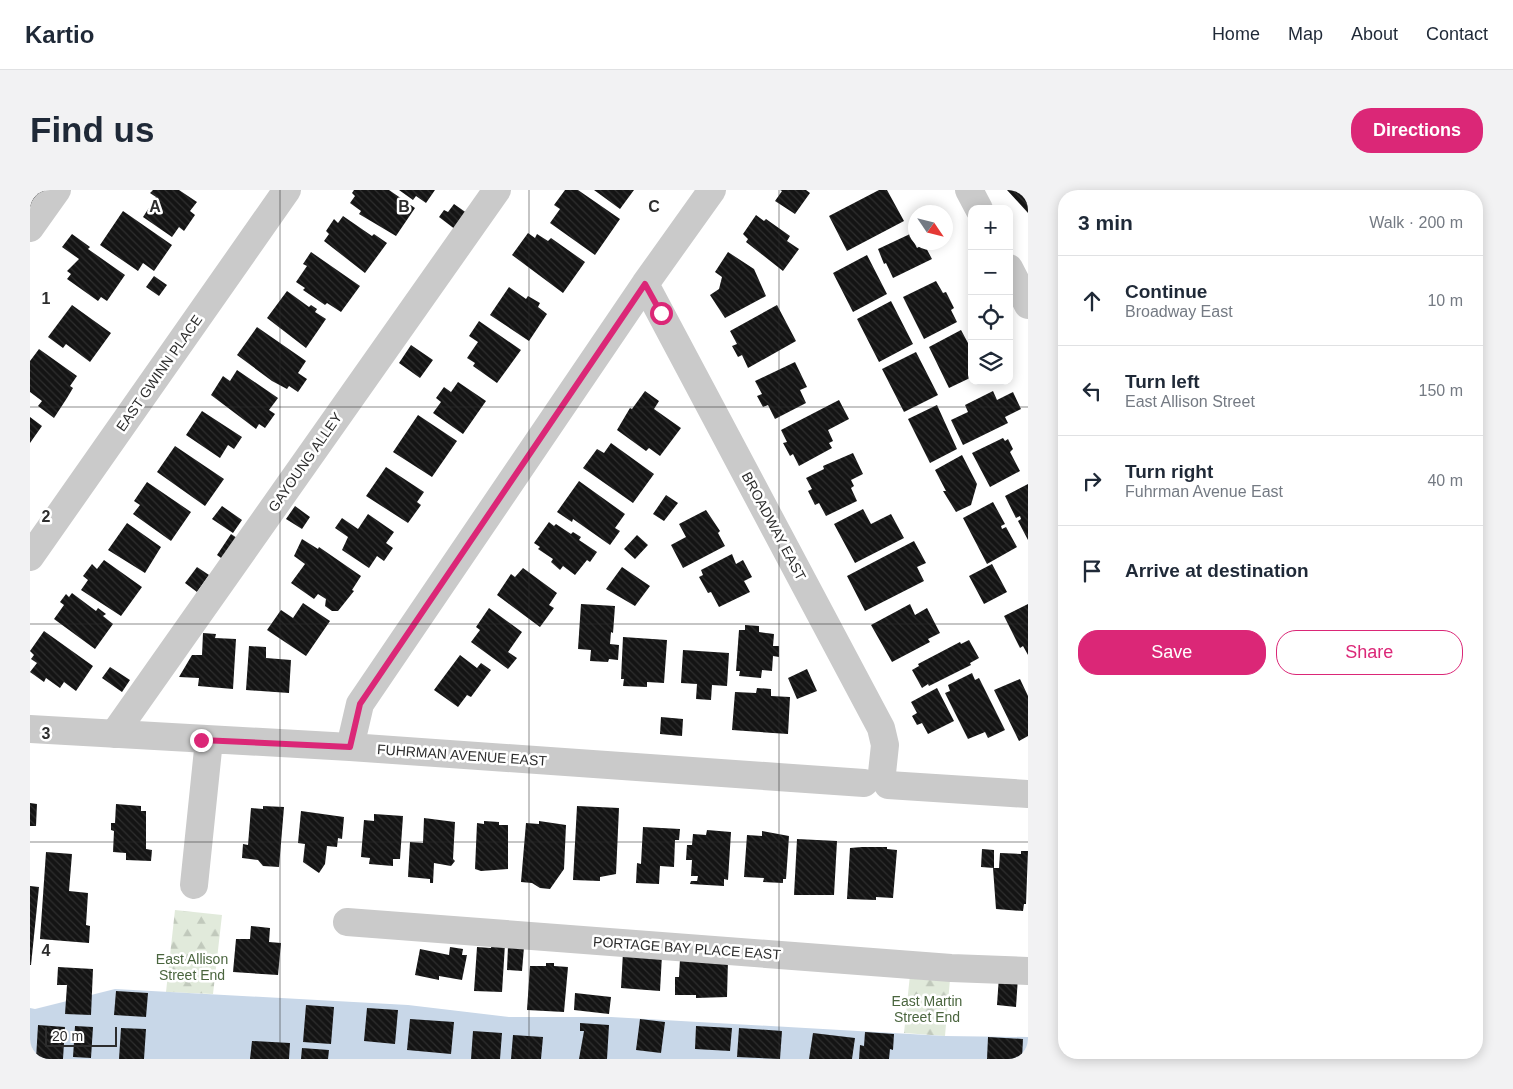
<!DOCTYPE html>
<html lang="en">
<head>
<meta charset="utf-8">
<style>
	:root { --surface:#fff; --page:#f2f2f3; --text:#1f2937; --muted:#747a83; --line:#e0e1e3; --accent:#db2777 }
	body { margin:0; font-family:Helvetica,sans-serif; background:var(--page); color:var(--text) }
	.controls { position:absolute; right:15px; top:15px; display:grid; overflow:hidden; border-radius:10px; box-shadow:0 2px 12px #0003 }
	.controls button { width:45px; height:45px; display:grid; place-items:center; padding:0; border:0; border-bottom:1px solid var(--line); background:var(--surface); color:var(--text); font:25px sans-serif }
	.compass { position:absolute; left:878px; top:15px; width:45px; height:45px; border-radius:50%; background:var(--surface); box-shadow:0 2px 12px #0003; rotate:125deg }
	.scale { position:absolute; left:15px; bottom:12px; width:72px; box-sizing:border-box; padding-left:5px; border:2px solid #2d2d2d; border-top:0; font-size:14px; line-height:18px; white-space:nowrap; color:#2d2d2d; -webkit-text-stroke:4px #fff; paint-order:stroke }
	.stop { position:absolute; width:15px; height:15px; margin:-11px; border:4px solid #db2777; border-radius:50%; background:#fff }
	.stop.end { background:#db2777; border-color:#fff; box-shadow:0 1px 5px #0008 }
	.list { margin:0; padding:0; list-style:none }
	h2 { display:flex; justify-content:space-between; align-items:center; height:65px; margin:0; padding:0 20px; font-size:21px }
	h2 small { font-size:16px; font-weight:400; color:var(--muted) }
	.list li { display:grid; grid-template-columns:32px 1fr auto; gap:15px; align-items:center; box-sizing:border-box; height:90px; padding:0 20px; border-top:1px solid var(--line) }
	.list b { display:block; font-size:19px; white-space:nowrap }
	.list p { margin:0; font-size:16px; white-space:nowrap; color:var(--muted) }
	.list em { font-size:16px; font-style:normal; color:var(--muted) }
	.actions { display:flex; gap:10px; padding:15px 20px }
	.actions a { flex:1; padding:11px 0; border:1px solid var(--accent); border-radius:20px; text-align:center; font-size:18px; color:var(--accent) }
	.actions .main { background:var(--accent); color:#fff }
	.icon { flex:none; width:28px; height:28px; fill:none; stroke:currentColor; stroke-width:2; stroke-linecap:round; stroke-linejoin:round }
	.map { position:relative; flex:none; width:998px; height:869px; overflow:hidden; border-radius:20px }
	header { display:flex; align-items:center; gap:30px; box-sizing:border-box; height:70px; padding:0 25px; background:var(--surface); border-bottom:1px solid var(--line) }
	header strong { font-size:24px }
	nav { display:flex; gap:28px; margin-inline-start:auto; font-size:18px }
	.intro { display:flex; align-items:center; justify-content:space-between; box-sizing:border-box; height:120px; padding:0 30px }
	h1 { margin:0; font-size:35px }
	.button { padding:12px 22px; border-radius:20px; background:var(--accent); color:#fff; font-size:18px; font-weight:700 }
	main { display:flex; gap:30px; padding:0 30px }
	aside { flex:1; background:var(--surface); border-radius:20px; box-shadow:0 2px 12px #0003 }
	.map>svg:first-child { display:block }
</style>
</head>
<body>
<header>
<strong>Kartio</strong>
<nav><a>Home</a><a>Map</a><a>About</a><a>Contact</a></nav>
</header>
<div class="intro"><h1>Find us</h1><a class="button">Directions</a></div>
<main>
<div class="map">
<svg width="998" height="869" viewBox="0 0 998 869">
	<defs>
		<pattern id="forest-firs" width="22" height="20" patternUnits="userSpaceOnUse" patternTransform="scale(1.25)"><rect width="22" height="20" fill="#e1eadb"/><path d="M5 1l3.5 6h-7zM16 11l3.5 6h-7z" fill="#c1c9bc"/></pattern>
		<pattern id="building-back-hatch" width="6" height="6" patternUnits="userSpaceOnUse" patternTransform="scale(1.25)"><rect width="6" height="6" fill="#141414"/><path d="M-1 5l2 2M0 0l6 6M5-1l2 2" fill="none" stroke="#2e2e2e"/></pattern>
	</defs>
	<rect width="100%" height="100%" fill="#fff"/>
	<!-- forest -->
	<path fill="url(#forest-firs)" d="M145 720 192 725 183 804 136 802Z
		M881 775 921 778 915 846 874 843Z"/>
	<!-- water -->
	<path fill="#c8d7e8" d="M85 799 378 815 479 827H581L915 846 998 847V869H0V818L5 819Z"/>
	<!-- building -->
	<path fill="url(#building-back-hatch)" d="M0 0H15L0 17Z
		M123 0H149L167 12 160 21 165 25 154 41 149 37 142 47 113 27 126 7 120 3Z
		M324 0H359L385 18 366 46 329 24 331 21 320 13 325 6 322 3Z
		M369 0H405L396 13 386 6 383 10Z
		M535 0H548L590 29 565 65 520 33 530 19 524 15Z
		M564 0H604L590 19Z
		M750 0H776L780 3 765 24 745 11 752 1Z
		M849 0H857L874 31 817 61 799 26Z
		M977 0H998V23Z
		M424 14 441 26 430 43 409 27 414 20 418 22Z
		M93 21 142 55 124 81 113 73 108 81 70 55Z
		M726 25 734 31 736 29 760 46 757 51 769 59 753 81 716 52 718 49 713 44Z
		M313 26 342 46 344 44 357 53 335 83 294 51 299 44 296 41 304 29 308 33Z
		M498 43 505 48 507 44 518 51 521 48 555 72 533 103 482 65Z
		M42 44 60 57 58 59 95 85 77 111 71 107 68 111 37 89 41 84 37 81 49 69 32 57Z
		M880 44 887 58 894 54 902 69 863 88 856 73 854 74 848 59Z
		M281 62 330 96 311 122 297 113 295 115 273 100 275 98 266 92 277 76 273 74Z
		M698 62 724 79 736 106 695 128 680 105 689 99 692 87 685 82Z
		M837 65 857 104 823 122 803 83Z
		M124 86 137 95 129 106 116 97Z
		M906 91 913 103 916 102 924 118 921 120 927 132 894 149 873 107Z
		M479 97 496 109 498 106 510 113 508 117 517 124 499 151 460 125Z
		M257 101 279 117 281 115 287 119 285 122 296 129 276 158 237 128Z
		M861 111 883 154 849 172 827 129Z
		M42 115 81 143 60 172 36 154 33 158 18 147Z
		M747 115 766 151 718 178 712 165 708 167 702 156 707 154 700 141Z
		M449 131 491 160 467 193 443 176 445 173 437 168 448 152 439 146Z
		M227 137 276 171 268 183 277 189 268 202 259 196 257 199 242 191 207 165Z
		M931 140 938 153 942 151V187L919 198 899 157Z
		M381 155 403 170 390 188 369 173Z
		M9 159 47 186 40 196 43 198 37 208 24 228 8 216 12 211 0 202V171Z
		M886 162 908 205 874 222 852 179Z
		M765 172 777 197 770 200 776 213 745 229 738 215 733 217 727 206 732 204 725 191Z
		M207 180 248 208 239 220 245 224 235 238 229 234 226 239 181 205 193 186 200 191Z
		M428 192 456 211 433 244 403 223 411 212 406 208 414 197 421 202Z
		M615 201 629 211 624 219 651 238 630 266 619 258 616 261 587 240 600 218 602 219Z
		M963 201 967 210 983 202 991 219 975 227 978 233 933 255 921 230 938 222 935 215Z
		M809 210 819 229 798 240 803 251 799 253 802 258 769 276 763 264 760 266 753 253 757 252 751 240Z
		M907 215 927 259 900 273 878 229Z
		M172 221 212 247 204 259 198 255 190 268 156 245Z
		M388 225 427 251 402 287 363 262Z
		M0 227 12 236 0 253Z
		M973 248 975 251 978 249 983 259 980 262 990 281 960 297 942 263Z
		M581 253 624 284 603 313 553 278 567 259 574 263Z
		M145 256 194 289 175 316 127 282Z
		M823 263 833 284 821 290 824 296 821 298 827 311 796 326 789 313 785 315 778 301 782 299 776 288 794 279 793 276Z
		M932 265 947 294 941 315 926 322 913 301H916L905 280Z
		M356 277 394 302 387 312 391 315 378 333 336 306Z
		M549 291 595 324 585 338 590 341 580 355 543 329 542 332 527 322Z
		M117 292 161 322 141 351 103 324 110 315 104 311Z
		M998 294V350L988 331 991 329 990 326 986 328 975 306Z
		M636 305 648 313 634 331 623 324Z
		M963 312 975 334 971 336 972 339 976 337 987 357 957 374 933 328Z
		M192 316 212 330 203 343 182 329Z
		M265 316 280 327 272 339 256 329Z
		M833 319 841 334 861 324 874 348 825 373 804 334Z
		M676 320 690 341 688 343 695 356 653 378 641 355 656 347 649 334Z
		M338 324 364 342 356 353 363 358 354 371 347 366 339 378 312 360 318 347 305 338 312 328 328 339Z
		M519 332 524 336 526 334 541 344 543 342 551 347 549 350 567 362 560 372 557 370 545 385 533 376 530 380 521 372 523 369 508 359 510 357 504 353Z
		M97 333 131 357 115 383 78 360Z
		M201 344 213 352 198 373 187 365Z
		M607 345 618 355 605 369 594 359Z
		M272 349 288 359 289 357 331 386 322 400 324 401 308 421H302L295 416 296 409 288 404 284 409 261 393 275 374 264 366Z
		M884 351 896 373 887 377 894 391 835 421 817 386Z
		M702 364 706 374 713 370 722 387 714 391 720 402 689 417 681 402 678 403 669 387 673 385 671 380Z
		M74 370 112 397 91 426 51 400 58 390 53 386 62 374 67 379Z
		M962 374 977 402 954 414 939 386Z
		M167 377 179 385 167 402 155 393Z
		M592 377 620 396 605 416 576 399Z
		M493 378 527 403 519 415 524 418 510 437 467 405 481 384 485 387Z
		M42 403 66 421 68 418 76 424 73 426 83 434 65 459 24 429 34 415 30 412 36 404 39 407Z
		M273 413 300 431 276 466 237 440 251 420 263 428Z
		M551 414 585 416 583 443 581 442 580 454 589 455 588 470 579 469 578 472 560 471 561 460 548 459Z
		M880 414 885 425 897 418 910 443 898 449 900 452 862 472 841 435Z
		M998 414V465L993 456 990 458 974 426Z
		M459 418 492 442 478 462 487 468 478 479 441 452 450 440 446 437Z
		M715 435 729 436V442L744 444 743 456H749V467L743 466 742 481 732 480 731 488 709 486 710 481H706L709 440H715Z
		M14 441 63 476 46 501 34 492 30 498 16 488 14 492 0 482 7 473 1 469 4 465 0 461Z
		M173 443 186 444 185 448 206 449 203 499 168 496 169 488 149 487 162 465H172Z
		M593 447 637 450 634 493 617 492V497L593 496 594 489H591Z
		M939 450 949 468 940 473 941 475 899 496 898 494 892 498 882 480 889 476 888 474 930 452 931 454Z
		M219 456 236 457V468L261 470 259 503 216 500Z
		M653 460 699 463 697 496 682 495 681 510 666 509 667 494 651 493Z
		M430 465 447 478 451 473 461 480 441 507 437 505 428 517 404 500Z
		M80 477 100 490 92 502 72 488Z
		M777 479 787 501 767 509 758 488Z
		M942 483 945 490 949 488 975 540 958 548 955 542 938 549 915 503 920 501 918 495Z
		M990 489 998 506V546L989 551 964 500Z
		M727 498 741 499V506L760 507 758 544 702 540 705 502 726 503Z
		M907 498 924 531 898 544 892 533 887 535 882 526 887 523 881 512Z
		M631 527 653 529 652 546 630 544Z
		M0 613 7 614 6 636H0Z
		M86 614 111 616V621H116V659L122 660 121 671 96 670V663L83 662 84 641 81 640V633H85Z
		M233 616 254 617 249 677 233 676 228 670 212 668 213 654 218 655 221 618 233 619Z
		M547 616 589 618 586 684 570 687V691L543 690Z
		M271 621 314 627 312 649 308 648 307 657 297 656 295 674 289 683 273 672 275 654 268 653Z
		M344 624 373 626 370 669H363V676L339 674 340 668 331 667 334 630 344 631Z
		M394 628 425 632 423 669 425 671 421 676 404 673 403 693H400V689L378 687 380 652 393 653Z
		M454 631 469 632V635H478V679L451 681 445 679 447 633 454 634Z
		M509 631 536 635 534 679 520 699 510 698 502 693 491 692 496 633 509 634Z
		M613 637 650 639 649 650H645L644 677 630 676 629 694 606 693 607 673 611 674Z
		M677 640 701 642 698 690 694 689V696L660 694 661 691H667L668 686H661L662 670H656L657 655H662L663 644 676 645Z
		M732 641 759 646 756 689H753V693L733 692 734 688 714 687 717 645 732 646Z
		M767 649 807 651 804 705H764Z
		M832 657H857V659L867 660 863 708 846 707V710L817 709 820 658Z
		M952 659 964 660V678L951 677Z
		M991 661H998L996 714H994L993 721 966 719 963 678H969L970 663 991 664Z
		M16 662 42 664 39 701 58 703 56 735 60 736 59 753 10 749Z
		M0 696 9 697 1 775H0Z
		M221 736 240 738 239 752 251 753 248 785 203 782 206 749H220Z
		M462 753 475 754 472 802 444 801 447 757 461 758Z
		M478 756 494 757 492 781 477 780Z
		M420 757 433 759 432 765H437L432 790 409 786V790L385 785 390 759 419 765Z
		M593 762 632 765 630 801 591 798Z
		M650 769 698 770 697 807 666 808V805H645V787H649Z
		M516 773H524V776L538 777 534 822 497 820 500 776H516Z
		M28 777 63 779 61 825 35 824 37 795H27Z
		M969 786 988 787 986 817 967 815Z
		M86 801 118 803 116 827 84 825Z
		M545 803 581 807 579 824 544 820Z
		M276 815 304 817 301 854 273 852Z
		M337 818 368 820 365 854 334 851Z
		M380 829 424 832 421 864 377 860Z
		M610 829 635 832 631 863 606 860Z
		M550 833 579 835 577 869H549L554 841H550Z
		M8 835 35 837 33 869H6Z
		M45 836 63 837 61 868 43 867Z
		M666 836 702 838 700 861 665 859Z
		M91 838 116 839 114 869H89Z
		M709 838 752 841 750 869 707 867Z
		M443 841 472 843 470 869H441Z
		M835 842 864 844 863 860 860 859 859 869H829L830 855 834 856Z
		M783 843 825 848 822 869H779Z
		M483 845 513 847 511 869H481Z
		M958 847 993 849 992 869H957Z
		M222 851 260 853 259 869H220Z
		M272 858 299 860 298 869H271Z"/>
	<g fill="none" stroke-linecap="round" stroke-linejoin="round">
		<!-- minor -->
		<path stroke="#cacaca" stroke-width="28" d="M939 0 949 19
			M0 38 27 0
			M979 78 998 115
			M615 94 851 538 855 555 852 583
			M0 367 257 0
			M0 539 320 557 834 593
			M84 544 467 0
			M320 557 330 514 615 94 682 0
			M858 595 998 604
			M164 695 179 550
			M317 732 921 778 998 781"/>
	</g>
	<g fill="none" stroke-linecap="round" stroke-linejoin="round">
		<!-- route -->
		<path stroke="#db2777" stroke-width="6" d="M171 550 320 557 330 514 615 94 631 123"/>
	</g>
	<!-- grid -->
	<path fill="none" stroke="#2d2d2d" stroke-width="1" stroke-opacity="0.55" d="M250 0V869M499 0V869M749 0V869M0 217H998M0 434H998M0 652H998"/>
	<g text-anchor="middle" stroke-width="5" stroke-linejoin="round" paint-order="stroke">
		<!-- street labels -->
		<g font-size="14" fill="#2d2d2d" stroke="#fff">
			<text transform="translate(129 183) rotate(-55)" y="5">EAST GWINN PLACE</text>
			<text transform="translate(275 272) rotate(-55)" y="5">GAYOUNG ALLEY</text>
			<text transform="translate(744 336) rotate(62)" y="5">BROADWAY EAST</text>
			<text transform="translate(432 565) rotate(4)" y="5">FUHRMAN AVENUE EAST</text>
			<text transform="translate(657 758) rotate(4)" y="5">PORTAGE BAY PLACE EAST</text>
		</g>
		<!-- park labels -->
		<g font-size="14" fill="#4a653e" stroke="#fff">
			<text x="162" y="774">East Allison<tspan x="162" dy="16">Street End</tspan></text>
			<text x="897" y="816">East Martin<tspan x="897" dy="16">Street End</tspan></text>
		</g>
	</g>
	<g font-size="16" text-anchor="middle" font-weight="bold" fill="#2d2d2d" stroke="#fff" stroke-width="5" stroke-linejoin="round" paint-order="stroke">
		<text x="125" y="22">A</text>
		<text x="374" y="22">B</text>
		<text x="624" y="22">C</text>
		<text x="16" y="114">1</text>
		<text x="16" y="332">2</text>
		<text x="16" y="549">3</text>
		<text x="16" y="766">4</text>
	</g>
</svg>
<div class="controls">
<button>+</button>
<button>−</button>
<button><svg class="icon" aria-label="locate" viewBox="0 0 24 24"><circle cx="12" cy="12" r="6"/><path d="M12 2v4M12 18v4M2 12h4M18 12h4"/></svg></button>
<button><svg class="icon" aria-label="layers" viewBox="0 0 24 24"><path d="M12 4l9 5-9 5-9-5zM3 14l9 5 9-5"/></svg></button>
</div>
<svg class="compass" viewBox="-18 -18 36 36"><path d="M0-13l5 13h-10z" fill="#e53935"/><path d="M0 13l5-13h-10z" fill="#747a83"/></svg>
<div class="scale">20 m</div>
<div class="stop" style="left:631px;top:123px"></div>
<div class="stop end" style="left:171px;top:550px"></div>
</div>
<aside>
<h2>3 min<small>Walk · 200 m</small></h2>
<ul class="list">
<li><svg class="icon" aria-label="ahead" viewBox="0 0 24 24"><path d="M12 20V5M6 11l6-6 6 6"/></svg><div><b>Continue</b><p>Broadway East</p></div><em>10 m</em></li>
<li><svg class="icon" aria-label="left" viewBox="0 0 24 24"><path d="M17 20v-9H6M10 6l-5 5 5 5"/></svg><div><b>Turn left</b><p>East Allison Street</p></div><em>150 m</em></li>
<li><svg class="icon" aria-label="right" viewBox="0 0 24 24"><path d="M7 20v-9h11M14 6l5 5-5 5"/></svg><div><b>Turn right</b><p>Fuhrman Avenue East</p></div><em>40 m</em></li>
<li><svg class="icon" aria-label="arrive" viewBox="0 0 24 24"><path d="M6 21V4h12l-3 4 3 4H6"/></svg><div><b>Arrive at destination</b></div></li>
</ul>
<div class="actions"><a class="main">Save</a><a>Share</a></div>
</aside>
</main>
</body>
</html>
